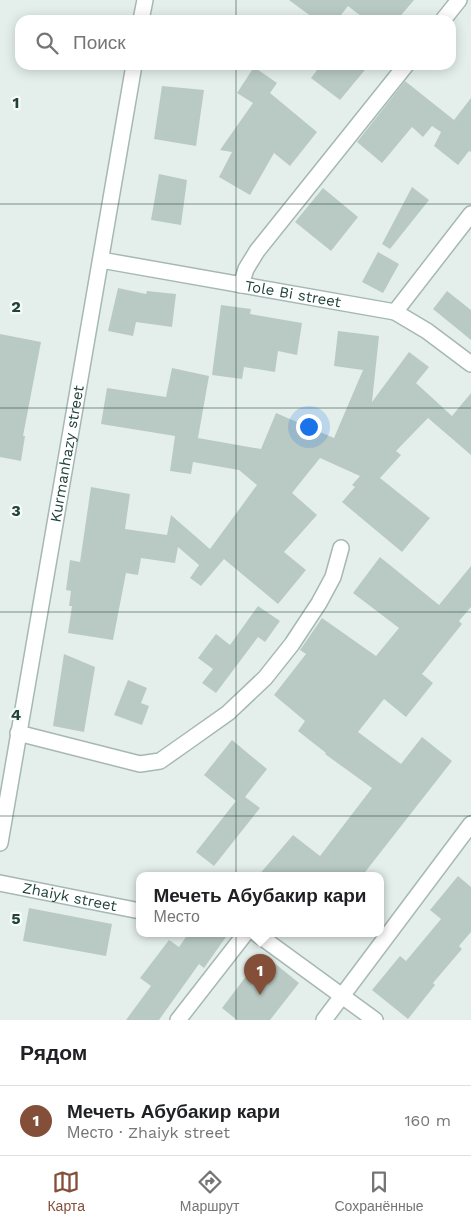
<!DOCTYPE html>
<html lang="ru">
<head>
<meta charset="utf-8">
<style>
	:root { --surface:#fff; --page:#f2f2f2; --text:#202124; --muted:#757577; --line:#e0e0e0; --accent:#844f39 }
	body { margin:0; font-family:"Work Sans",sans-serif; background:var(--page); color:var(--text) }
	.you { position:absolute; left:308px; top:426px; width:18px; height:18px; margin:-12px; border:4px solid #fff; border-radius:50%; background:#1a73e8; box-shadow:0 0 0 8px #1a73e833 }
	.badge { display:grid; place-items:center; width:32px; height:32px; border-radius:50%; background:var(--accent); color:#fff; font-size:16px; font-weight:700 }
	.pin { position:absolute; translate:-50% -41px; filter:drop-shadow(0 1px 2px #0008) }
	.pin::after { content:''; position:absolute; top:26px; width:18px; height:15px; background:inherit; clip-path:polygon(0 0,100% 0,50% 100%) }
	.popup { position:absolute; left:136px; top:872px; width:248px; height:65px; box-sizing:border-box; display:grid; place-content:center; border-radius:10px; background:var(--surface); filter:drop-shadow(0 1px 4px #0005); font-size:16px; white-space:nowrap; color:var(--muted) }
	.popup b { font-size:19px; color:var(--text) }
	.popup::after { content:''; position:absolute; left:50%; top:100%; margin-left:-10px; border:10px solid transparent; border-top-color:var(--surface) }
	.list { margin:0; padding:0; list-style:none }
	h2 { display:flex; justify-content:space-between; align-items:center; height:65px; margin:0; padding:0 20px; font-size:21px }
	h2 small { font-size:16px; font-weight:400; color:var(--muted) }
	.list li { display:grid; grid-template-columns:32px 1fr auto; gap:15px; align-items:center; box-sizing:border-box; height:70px; padding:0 20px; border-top:1px solid var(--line) }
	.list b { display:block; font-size:19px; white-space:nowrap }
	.list p { margin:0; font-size:16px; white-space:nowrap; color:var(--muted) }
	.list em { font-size:16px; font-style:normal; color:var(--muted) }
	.icon { flex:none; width:28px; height:28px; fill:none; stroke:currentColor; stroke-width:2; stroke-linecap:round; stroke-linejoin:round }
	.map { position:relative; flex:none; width:471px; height:1020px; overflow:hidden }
	.search { position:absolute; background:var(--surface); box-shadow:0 2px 12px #0003; left:15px; right:15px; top:15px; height:55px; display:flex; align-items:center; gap:12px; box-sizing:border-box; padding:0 18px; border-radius:15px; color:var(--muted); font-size:19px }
	.sheet { height:135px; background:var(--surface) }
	nav { display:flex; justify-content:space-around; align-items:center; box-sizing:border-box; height:70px; border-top:1px solid var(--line); background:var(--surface); font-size:14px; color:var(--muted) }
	nav a { display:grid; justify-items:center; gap:2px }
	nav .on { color:var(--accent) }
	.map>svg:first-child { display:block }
</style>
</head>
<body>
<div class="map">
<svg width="471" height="1020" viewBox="0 0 471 1020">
	<rect width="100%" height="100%" fill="#e4efeb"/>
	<!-- building -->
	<path fill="#b9cac4" d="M289 0H414L397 20H366L348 6 337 20H316Z
		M321 65H369L340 100 311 78Z
		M254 67 277 83 270 93 317 132 290 166 274 153 250 195 219 177 232 152 220 150 253 103 237 93Z
		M405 81 454 120 471 98V152L469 151 458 165 434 146 441 132 432 126 423 137 412 127 382 163 357 142Z
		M162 86 204 90 196 146 154 139Z
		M159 174 187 180 181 225 151 220Z
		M412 187 429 200 390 249 382 244Z
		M323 188 358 217 331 251 295 222Z
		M378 252 399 264 383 293 362 282Z
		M118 288 146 294 147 291 176 294 172 327 136 322 133 336 108 331Z
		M447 291 471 310V340L433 309Z
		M221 305 251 309 250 314 302 323 297 355 278 351 275 372 244 367 242 379 212 375Z
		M338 331 379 336 372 402 409 352 429 367 416 383 452 416 471 393V455L428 418 396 451 401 455 380 478 430 518 402 552 342 502 355 487 352 485 360 476 320 458 292 493 317 515 284 552 306 570 278 604 224 559 201 586 190 578 199 565 178 547 175 563 141 558 138 575 126 573 113 640 68 633 72 606H69L71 591 66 590 70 560 80 562 91 487 130 494 125 529 167 535 171 515 210 549 257 485 239 470 193 462 191 474 170 471 175 436 101 424 107 388 166 397 172 368 209 376 198 438 261 449 276 413 334 438 363 370 334 366Z
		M0 334 41 342 23 436H25L21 461 0 457Z
		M380 557 439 605 471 566V607L459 621 462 624 422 674 433 683 406 717 384 699 358 732 401 764 422 737 452 761 362 876H258L293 835 320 856 372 788 325 754 326 753 298 731 305 721 274 695 306 654 300 650 322 618 376 656 399 628 353 593Z
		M258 606 280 621 265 642 258 637 216 693 202 683 213 669 198 658 216 634 230 645Z
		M64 654 95 667 84 732 53 726Z
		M128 680 147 688 141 703 149 706 142 725 114 715Z
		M232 740 267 769 245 797 260 808 214 866 196 852 236 801 204 775Z
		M458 876 471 887V932L459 946 462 949 433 983 435 985 408 1019 372 990 400 956 406 961 441 919 430 910Z
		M29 908 112 924 106 956 23 941Z
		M188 934H228L204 968 199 964 159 1020H126L151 986 140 978 169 940 179 947Z
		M263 954 299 983 270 1020H237L222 1008Z"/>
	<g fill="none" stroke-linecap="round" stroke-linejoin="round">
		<defs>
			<g id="street">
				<path d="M141 20 145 0"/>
				<path d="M443 20 459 0"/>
				<path id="s1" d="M101 260 395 312 427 331 471 364"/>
				<path d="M241 285 246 269 257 251 406 65"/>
				<path d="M395 312 471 214"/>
				<path d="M18 733 140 764 160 761 187 742 228 713 265 678 292 644 319 603 333 577 341 548"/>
				<path id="s2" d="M0 843 134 65"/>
				<path id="s3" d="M0 883 140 911"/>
				<path d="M257 934 375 1020"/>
				<path d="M178 1020 245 934"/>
				<path d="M324 1020 471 824"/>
			</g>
		</defs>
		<!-- street casing -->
		<use href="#street" stroke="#a6b8b3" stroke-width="18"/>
		<!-- street -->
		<use href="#street" stroke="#fff" stroke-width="15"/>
	</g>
	<!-- grid -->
	<path fill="none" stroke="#21433c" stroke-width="1" stroke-opacity="0.55" d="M236 0V20M236 65V1020M0 204H471M0 408H471M0 612H471M0 816H471"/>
	<g text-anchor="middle" stroke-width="4.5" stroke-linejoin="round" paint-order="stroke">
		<!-- street labels -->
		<g font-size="15" fill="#21433c" stroke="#f5fbf8">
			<text dy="5" stroke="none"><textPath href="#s1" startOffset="195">Tole Bi street</textPath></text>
			<text dy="5" stroke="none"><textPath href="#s2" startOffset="395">Kurmanhazy street</textPath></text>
			<text dy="5" stroke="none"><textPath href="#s3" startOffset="71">Zhaiyk street</textPath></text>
		</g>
	</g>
	<g font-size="16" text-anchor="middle" font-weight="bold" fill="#21433c" stroke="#f5fbf8" stroke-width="4.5" stroke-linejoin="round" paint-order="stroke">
		<text x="16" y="108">1</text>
		<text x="16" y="312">2</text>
		<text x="16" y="516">3</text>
		<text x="16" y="720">4</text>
		<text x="16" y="924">5</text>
	</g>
</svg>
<div class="you"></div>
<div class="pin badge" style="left:260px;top:995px">1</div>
<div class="popup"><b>Мечеть Абубакир кари</b>Место</div>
<div class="search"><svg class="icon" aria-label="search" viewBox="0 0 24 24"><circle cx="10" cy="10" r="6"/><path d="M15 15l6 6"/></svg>Поиск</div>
</div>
<section class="sheet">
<h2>Рядом<small></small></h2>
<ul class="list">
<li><span class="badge">1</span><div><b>Мечеть Абубакир кари</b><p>Место · Zhaiyk street</p></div><em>160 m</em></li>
</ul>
</section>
<nav>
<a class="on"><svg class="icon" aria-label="map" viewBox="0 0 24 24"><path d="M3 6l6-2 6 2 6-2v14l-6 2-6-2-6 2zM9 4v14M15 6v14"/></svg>Карта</a>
<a><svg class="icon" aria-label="directions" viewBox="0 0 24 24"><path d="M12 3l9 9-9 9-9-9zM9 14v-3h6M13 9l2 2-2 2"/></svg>Маршрут</a>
<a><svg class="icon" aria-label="saved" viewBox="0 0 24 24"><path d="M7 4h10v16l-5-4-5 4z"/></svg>Сохранённые</a>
</nav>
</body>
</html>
